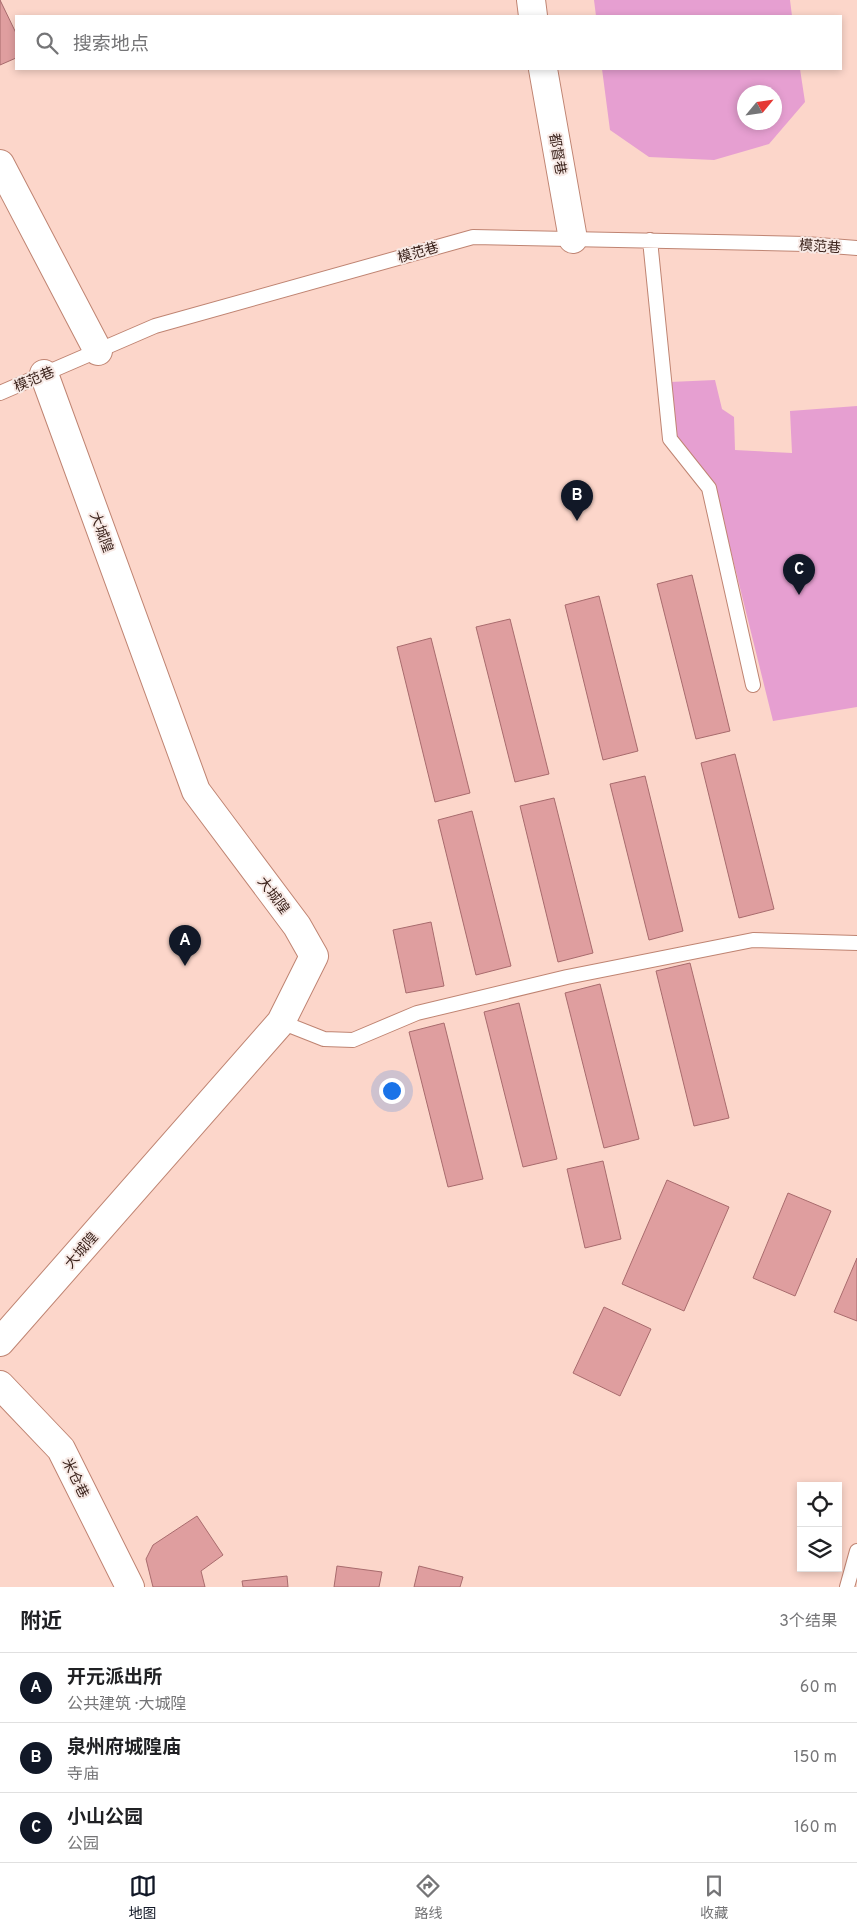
<!DOCTYPE html>
<html lang="zh">
<head>
<meta charset="utf-8">
<style>
	:root { --surface:#fff; --page:#f2f2f2; --text:#202124; --muted:#757577; --line:#e0e0e0; --accent:#111827 }
	body { margin:0; font-family:Overpass,"Noto Sans SC",sans-serif; background:var(--page); color:var(--text) }
	.controls { position:absolute; right:15px; bottom:15px; display:grid; overflow:hidden; border-radius:0px; box-shadow:0 2px 8px #0003 }
	.controls button { width:45px; height:45px; display:grid; place-items:center; padding:0; border:0; border-bottom:1px solid var(--line); background:var(--surface); color:var(--text); font:25px sans-serif }
	.compass { position:absolute; left:737px; top:85px; width:45px; height:45px; border-radius:50%; background:var(--surface); box-shadow:0 2px 8px #0003; rotate:61deg }
	.you { position:absolute; left:391px; top:1090px; width:18px; height:18px; margin:-12px; border:4px solid #fff; border-radius:50%; background:#1a73e8; box-shadow:0 0 0 8px #1a73e833 }
	.badge { display:grid; place-items:center; width:32px; height:32px; border-radius:50%; background:var(--accent); color:#fff; font-size:16px; font-weight:700 }
	.pin { position:absolute; translate:-50% -41px; filter:drop-shadow(0 1px 2px #0008) }
	.pin::after { content:''; position:absolute; top:26px; width:18px; height:15px; background:inherit; clip-path:polygon(0 0,100% 0,50% 100%) }
	.list { margin:0; padding:0; list-style:none }
	h2 { display:flex; justify-content:space-between; align-items:center; height:65px; margin:0; padding:0 20px; font-size:21px }
	h2 small { font-size:16px; font-weight:400; color:var(--muted) }
	.list li { display:grid; grid-template-columns:32px 1fr auto; gap:15px; align-items:center; box-sizing:border-box; height:70px; padding:0 20px; border-top:1px solid var(--line) }
	.list b { display:block; font-size:19px; white-space:nowrap }
	.list p { margin:0; font-size:16px; white-space:nowrap; color:var(--muted) }
	.list em { font-size:16px; font-style:normal; color:var(--muted) }
	.icon { flex:none; width:28px; height:28px; fill:none; stroke:currentColor; stroke-width:2; stroke-linecap:round; stroke-linejoin:round }
	.map { position:relative; flex:none; width:857px; height:1587px; overflow:hidden }
	.search { position:absolute; background:var(--surface); box-shadow:0 2px 8px #0003; left:15px; right:15px; top:15px; height:55px; display:flex; align-items:center; gap:12px; box-sizing:border-box; padding:0 18px; border-radius:0px; color:var(--muted); font-size:19px }
	.sheet { height:275px; background:var(--surface) }
	nav { display:flex; justify-content:space-around; align-items:center; box-sizing:border-box; height:70px; border-top:1px solid var(--line); background:var(--surface); font-size:14px; color:var(--muted) }
	nav a { display:grid; justify-items:center; gap:2px }
	nav .on { color:var(--accent) }
	.map>svg:first-child { display:block }
</style>
</head>
<body>
<div class="map">
<svg width="857" height="1587" viewBox="0 0 857 1587">
	<rect width="100%" height="100%" fill="#fcd6ca"/>
	<!-- green -->
	<path fill="#e69fd1" fill-rule="evenodd" d="M594 0H790L792 16H596Z
		M602 69H800L805 102 769 144 714 160 649 157 610 130ZM774 92V122H744V92Z
		M715 380 722 409 734 417 735 450 792 453 790 411 857 406V707L773 721 714 483 675 436 670 382Z"/>
	<!-- building -->
	<path fill="#df9e9f" stroke="#a86b6d" d="M0 0 16 33V58L0 65Z
		M692 575 730 731 696 739 657 584Z
		M599 596 638 751 603 760 565 605Z
		M510 619 549 774 515 782 476 627Z
		M431 638 470 793 435 802 397 647Z
		M735 754 774 909 739 918 701 763Z
		M645 776 683 931 649 940 610 784Z
		M554 798 593 953 558 962 520 806Z
		M472 811 511 966 476 975 438 820Z
		M431 922 444 986 406 993 393 930Z
		M690 963 729 1118 694 1126 656 971Z
		M600 984 639 1139 604 1148 565 993Z
		M519 1003 557 1159 523 1167 484 1012Z
		M444 1023 483 1179 448 1187 409 1032Z
		M603 1161 621 1239 585 1248 567 1169Z
		M667 1180 729 1207 684 1311 622 1284Z
		M788 1193 831 1211 795 1296 753 1278Z
		M857 1258V1321L834 1312Z
		M604 1307 651 1329 620 1396 573 1373Z
		M197 1516 223 1555 201 1571 205 1587H153L146 1559 153 1545Z
		M337 1566 382 1572 379 1587H334Z
		M419 1566 463 1577 460 1587H414Z
		M287 1576 288 1587H243L242 1581Z"/>
	<g fill="none" stroke-linecap="round" stroke-linejoin="round">
		<defs>
			<path id="service" d="M650 240 670 439 709 488 753 685
				M0 393 155 326 473 237 806 244 857 248
				M281 1022 324 1039 353 1040 417 1013 567 977 753 940 857 943
				M847 1587 857 1551"/>
			<path id="minor" d="M531 0 533 16
				M543 69 573 239
				M0 164 98 351
				M0 1342 281 1022 314 956 297 926 196 791 44 374
				M0 1385 61 1449 130 1587"/>
		</defs>
		<!-- service casing -->
		<use href="#service" stroke="#bf8472" stroke-width="16"/>
		<!-- minor casing -->
		<use href="#minor" stroke="#bf8472" stroke-width="30"/>
		<!-- service -->
		<use href="#service" stroke="#fff" stroke-width="14"/>
		<!-- minor -->
		<use href="#minor" stroke="#fff" stroke-width="28"/>
	</g>
	<g text-anchor="middle" stroke-width="4" stroke-linejoin="round" paint-order="stroke">
		<!-- street labels -->
		<g font-size="14" fill="#3c241d" stroke="#f7e9e5">
			<text transform="translate(558 154) rotate(80)" y="5">都督巷</text>
			<text transform="translate(820 246) rotate(4)" y="5">模范巷</text>
			<text transform="translate(418 252) rotate(-16)" y="5">模范巷</text>
			<text transform="translate(34 379) rotate(-23)" y="5">模范巷</text>
			<text transform="translate(102 532) rotate(70)" y="5">大城隍</text>
			<text transform="translate(274 895) rotate(53)" y="5">大城隍</text>
			<text transform="translate(81 1250) rotate(-49)" y="5">大城隍</text>
			<text transform="translate(76 1478) rotate(64)" y="5">米仓巷</text>
		</g>
	</g>
</svg>
<div class="controls">
<button><svg class="icon" aria-label="locate" viewBox="0 0 24 24"><circle cx="12" cy="12" r="6"/><path d="M12 2v4M12 18v4M2 12h4M18 12h4"/></svg></button>
<button><svg class="icon" aria-label="layers" viewBox="0 0 24 24"><path d="M12 4l9 5-9 5-9-5zM3 14l9 5 9-5"/></svg></button>
</div>
<svg class="compass" viewBox="-18 -18 36 36"><path d="M0-13l5 13h-10z" fill="#e53935"/><path d="M0 13l5-13h-10z" fill="#757577"/></svg>
<div class="you"></div>
<div class="pin badge" style="left:185px;top:966px">A</div>
<div class="pin badge" style="left:577px;top:521px">B</div>
<div class="pin badge" style="left:799px;top:595px">C</div>
<div class="search"><svg class="icon" aria-label="search" viewBox="0 0 24 24"><circle cx="10" cy="10" r="6"/><path d="M15 15l6 6"/></svg>搜索地点</div>
</div>
<section class="sheet">
<h2>附近<small>3个结果</small></h2>
<ul class="list">
<li><span class="badge">A</span><div><b>开元派出所</b><p>公共建筑 · 大城隍</p></div><em>60 m</em></li>
<li><span class="badge">B</span><div><b>泉州府城隍庙</b><p>寺庙</p></div><em>150 m</em></li>
<li><span class="badge">C</span><div><b>小山公园</b><p>公园</p></div><em>160 m</em></li>
</ul>
</section>
<nav>
<a class="on"><svg class="icon" aria-label="map" viewBox="0 0 24 24"><path d="M3 6l6-2 6 2 6-2v14l-6 2-6-2-6 2zM9 4v14M15 6v14"/></svg>地图</a>
<a><svg class="icon" aria-label="directions" viewBox="0 0 24 24"><path d="M12 3l9 9-9 9-9-9zM9 14v-3h6M13 9l2 2-2 2"/></svg>路线</a>
<a><svg class="icon" aria-label="saved" viewBox="0 0 24 24"><path d="M7 4h10v16l-5-4-5 4z"/></svg>收藏</a>
</nav>
</body>
</html>
